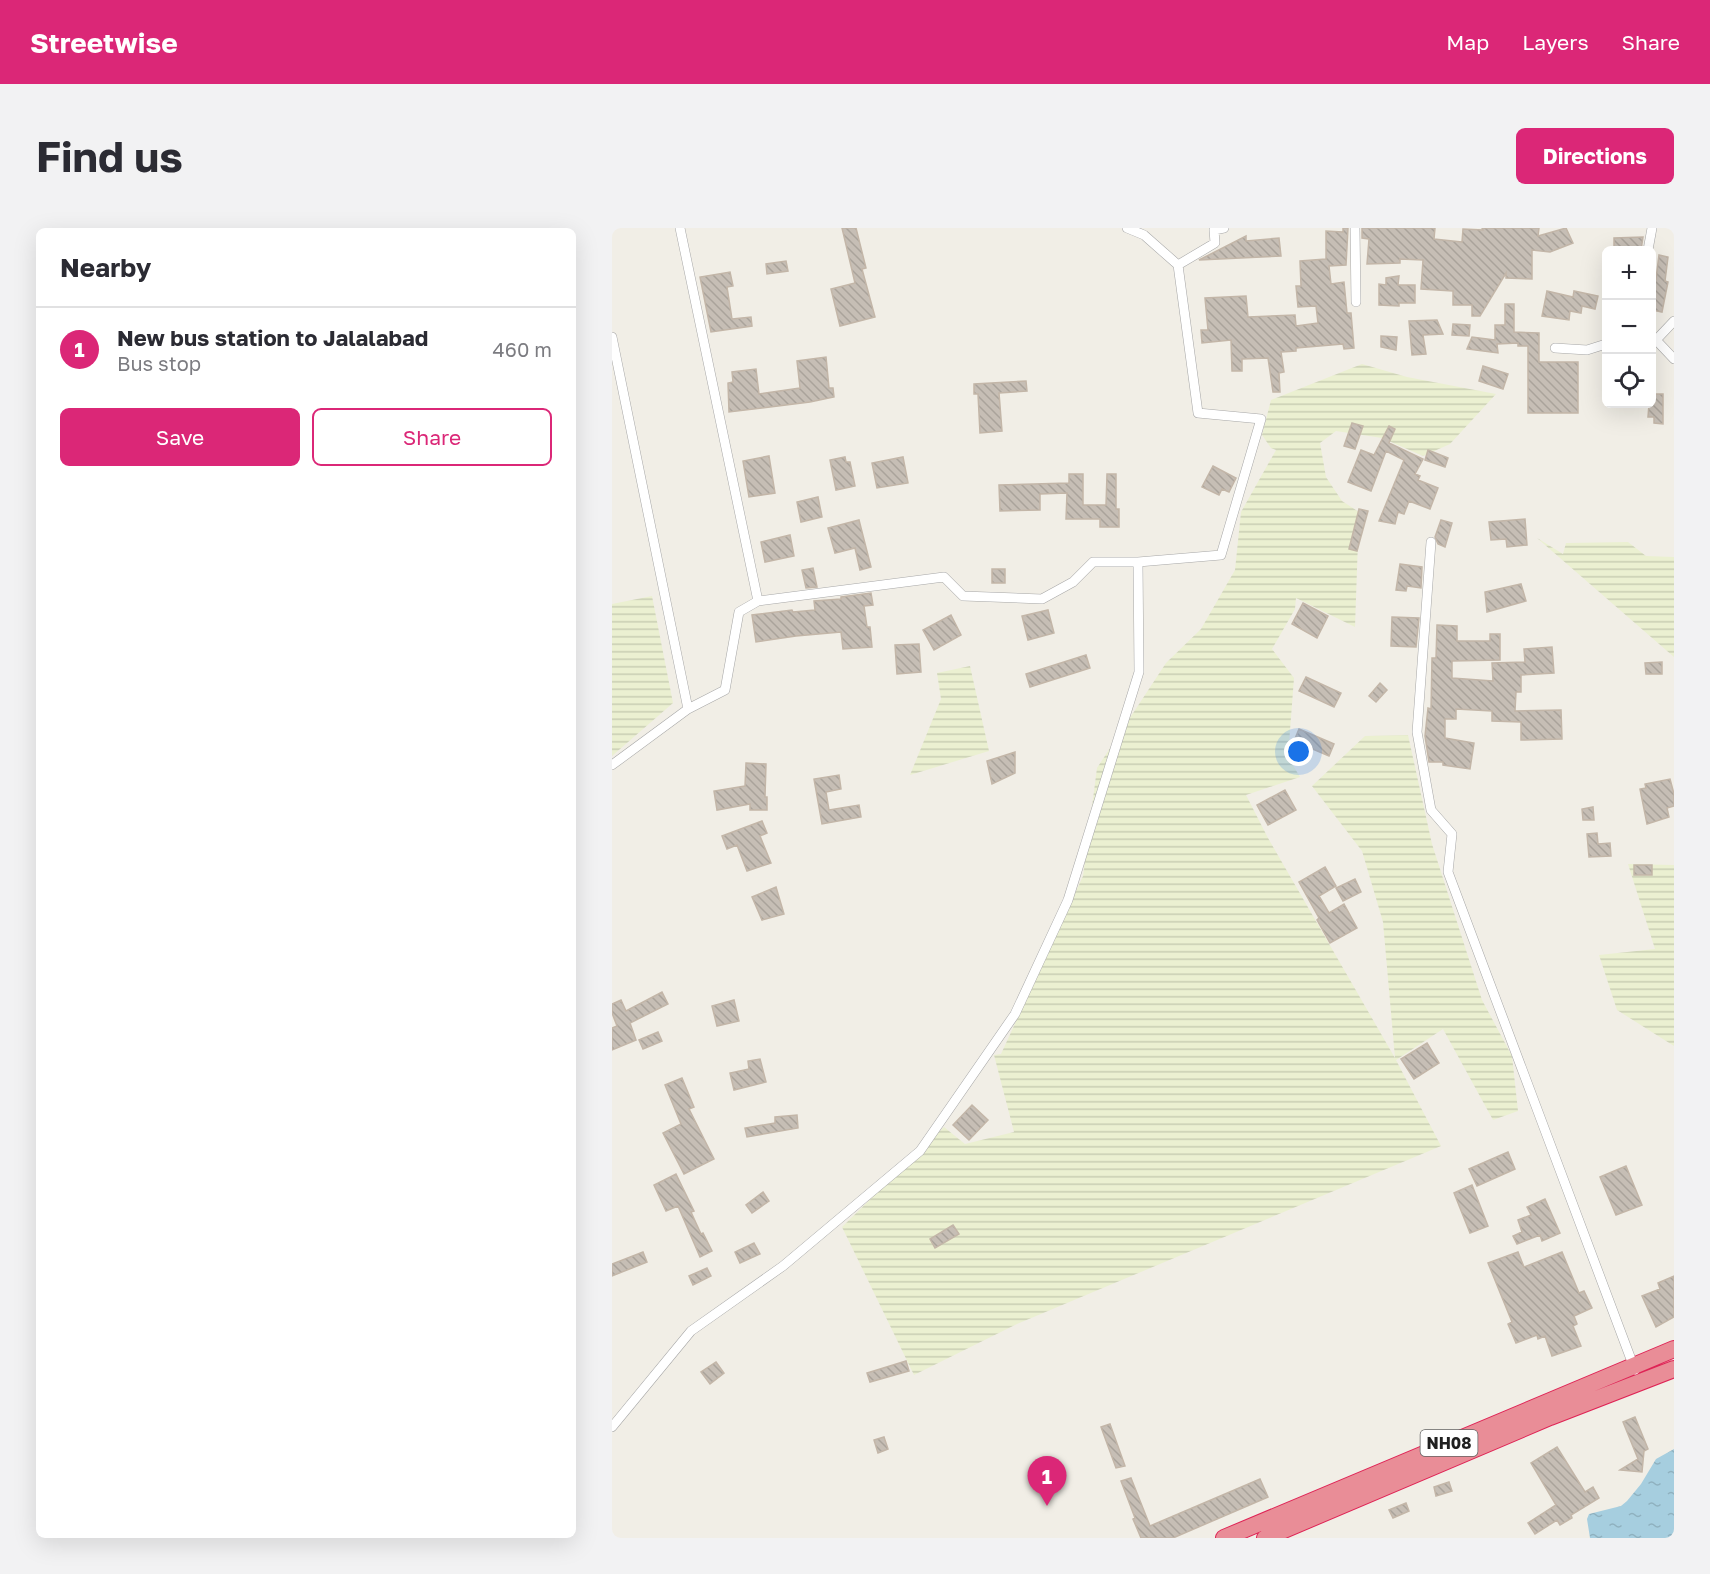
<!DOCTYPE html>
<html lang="en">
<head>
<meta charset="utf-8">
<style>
	:root { --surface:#fff; --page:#f2f2f3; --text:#2b2b33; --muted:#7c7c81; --line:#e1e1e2; --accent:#db2777 }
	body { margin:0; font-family:"Golos Text",sans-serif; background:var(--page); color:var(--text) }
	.controls { position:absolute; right:18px; top:18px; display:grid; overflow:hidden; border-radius:9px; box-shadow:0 6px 24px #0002 }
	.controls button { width:54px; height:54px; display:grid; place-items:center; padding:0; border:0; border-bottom:2px solid var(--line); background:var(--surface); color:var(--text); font:30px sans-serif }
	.you { position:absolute; left:687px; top:524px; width:21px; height:21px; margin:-15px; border:4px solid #fff; border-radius:50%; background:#1a73e8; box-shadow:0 0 0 9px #1a73e833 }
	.badge { display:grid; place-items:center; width:39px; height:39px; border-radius:50%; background:var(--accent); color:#fff; font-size:20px; font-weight:700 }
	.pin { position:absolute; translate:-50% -50px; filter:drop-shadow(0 2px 3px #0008) }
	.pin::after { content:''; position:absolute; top:32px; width:21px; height:18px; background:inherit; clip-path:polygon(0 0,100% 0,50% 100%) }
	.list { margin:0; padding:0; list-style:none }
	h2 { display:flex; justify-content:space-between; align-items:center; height:78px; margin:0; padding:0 24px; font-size:26px }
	h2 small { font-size:20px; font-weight:400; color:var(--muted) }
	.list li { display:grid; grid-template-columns:39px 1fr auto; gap:18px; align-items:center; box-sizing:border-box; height:84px; padding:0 24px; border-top:2px solid var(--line) }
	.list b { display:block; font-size:22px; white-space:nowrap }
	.list p { margin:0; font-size:20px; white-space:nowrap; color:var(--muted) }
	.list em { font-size:20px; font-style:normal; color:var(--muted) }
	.actions { display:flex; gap:12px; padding:18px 24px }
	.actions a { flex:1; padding:14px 0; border:2px solid var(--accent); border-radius:9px; text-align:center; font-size:21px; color:var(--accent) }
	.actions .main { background:var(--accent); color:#fff }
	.icon { flex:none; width:33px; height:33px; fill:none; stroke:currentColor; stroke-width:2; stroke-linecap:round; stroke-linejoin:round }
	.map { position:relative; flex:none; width:1062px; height:1310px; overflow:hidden; border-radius:9px }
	header { display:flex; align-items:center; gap:36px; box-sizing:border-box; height:84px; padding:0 30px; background:var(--accent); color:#fff }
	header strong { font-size:28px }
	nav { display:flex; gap:33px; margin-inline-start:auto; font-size:21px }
	.intro { display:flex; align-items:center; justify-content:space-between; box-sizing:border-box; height:144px; padding:0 36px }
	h1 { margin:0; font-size:42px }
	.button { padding:15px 27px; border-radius:9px; background:var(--accent); color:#fff; font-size:21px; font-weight:700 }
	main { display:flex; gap:36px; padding:0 36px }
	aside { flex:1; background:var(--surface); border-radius:9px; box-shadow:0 6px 24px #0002 }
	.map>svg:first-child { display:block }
</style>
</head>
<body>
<header>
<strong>Streetwise</strong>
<nav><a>Map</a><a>Layers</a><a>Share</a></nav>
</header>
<div class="intro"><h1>Find us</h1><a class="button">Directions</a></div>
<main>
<aside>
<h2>Nearby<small></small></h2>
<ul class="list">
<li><span class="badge">1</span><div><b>New bus station to Jalalabad</b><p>Bus stop</p></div><em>460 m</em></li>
</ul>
<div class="actions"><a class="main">Save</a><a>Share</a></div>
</aside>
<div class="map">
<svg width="1062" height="1310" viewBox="0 0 1062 1310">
	<defs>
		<pattern id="farmland-rules" width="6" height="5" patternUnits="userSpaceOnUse" patternTransform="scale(1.5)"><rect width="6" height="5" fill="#ebf0d1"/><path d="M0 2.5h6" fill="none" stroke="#c9ceb3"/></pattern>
		<pattern id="water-ripples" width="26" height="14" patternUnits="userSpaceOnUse" patternTransform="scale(1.5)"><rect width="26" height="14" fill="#a6cedf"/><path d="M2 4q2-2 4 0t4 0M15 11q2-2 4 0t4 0" fill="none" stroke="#8fb1bf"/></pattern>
		<pattern id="building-back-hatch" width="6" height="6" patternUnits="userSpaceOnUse" patternTransform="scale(1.5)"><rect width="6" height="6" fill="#c6beb5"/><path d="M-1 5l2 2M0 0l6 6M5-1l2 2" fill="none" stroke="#aaa39b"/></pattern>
	</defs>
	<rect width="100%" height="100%" fill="#f1eee6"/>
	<!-- farmland -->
	<path fill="url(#farmland-rules)" d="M750 136 795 149 884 166 838 216 811 228 770 210 724 203 708 215 714 249 730 273 747 284 743 399 684 370 683 381 660 421 682 450 676 529 688 549 634 567 656 610 783 830 771 694 750 623 700 558 753 508 796 507 820 616 870 772 900 828 906 883 881 892 831 801 784 832 829 918 405 1096 302 1147 230 999 332 899 353 916 402 904 382 827 389 826 471 648 485 540 554 435 589 401 623 342 629 284 664 222 659 220 650 207 659 172Z
		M925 310 951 326 954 315 1016 314 1034 328 1062 329V429Z
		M40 368 61 475 0 528V376Z
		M358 438 377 523 298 547 329 471 325 445Z
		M1016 636 1062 637V818L1005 782 987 727 1043 721Z"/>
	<!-- water -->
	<path fill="url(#water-ripples)" d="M1062 1221V1310H978L975 1291 977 1286 1009 1278 1015 1273 1029 1256 1044 1231Z"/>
	<!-- building -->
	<path fill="url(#building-back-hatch)" stroke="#c3b6a8" stroke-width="1.5" d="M230 0H244L254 40 250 41 263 89 228 98 219 61 243 55Z
		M731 0H736L734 37 717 38 719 56 732 54 735 85H739L742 120 732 121 731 116 684 120V123L669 124 672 144 667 145 668 164H661L656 130 630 131V143H620L619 112 590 115 589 102H596L593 70 634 68 636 89 683 87 684 98 706 95 704 78 686 79 684 58H689L688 33 714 31V3L731 4Z
		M750 0H823L822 11 850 14 851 1 871 2 870 0H927L926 8 954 0 961 15 938 24 920 22V51L894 50V45L868 88H860V77H841V63L809 61 811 32 788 31V35L755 36 757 11 750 10Z
		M634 8V13L667 10 669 28 587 32Z
		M1031 9 1029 22H1002V10Z
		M1047 27 1056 29 1053 53 1056 54 1050 84 1040 82V66L1044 51Z
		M174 33 176 43 155 46 154 36Z
		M118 44 121 58 115 59 120 91 139 89 140 98 99 104 88 49Z
		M787 48 786 57H803V75H787V78L767 77V56L774 57V50Z
		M935 63 961 69 962 63 986 68 983 81 970 78 969 85 958 83 957 92 930 88Z
		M893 76H902V104L927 105V134H966V185H916V118H906V115L885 116 886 125 855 121 860 109 883 112V97H893Z
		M825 92 831 106 811 107 814 126 800 127 797 93Z
		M841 96 858 97 857 108 840 107Z
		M769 108 785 109 784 122 769 119Z
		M214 129 217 160H221L222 169 198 174 117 184 116 155 121 154 120 144 144 141 147 166 188 160 185 133Z
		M871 138 896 146 891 161 867 153Z
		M414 153 415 163 387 165 390 203 368 205 366 166H362V156Z
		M1040 166H1051V196L1042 195V189H1036L1037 176H1040Z
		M740 195 751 198 743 221 732 218Z
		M777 198 783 201 777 215 811 231 803 246 808 248 806 252 826 260 818 281 797 273 792 286 786 284 783 296 767 293 792 232 774 223 759 263 736 254 749 222 762 227Z
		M816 222 836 230 833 239 813 232Z
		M157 228 163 265 137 269 131 233Z
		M233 229 234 234H238L243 258 224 262 218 232Z
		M291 229 296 255 265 260 260 235Z
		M601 238 624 250 617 264 610 261 607 267 590 259Z
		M457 246H471V277H494L495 246H504V281H507V299H488V291H454L455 265 428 266V282L388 283 387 257 457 255Z
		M206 269 210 289 189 294 185 274Z
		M747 281 756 283 745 323 737 321Z
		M913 291 915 317 895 319 894 311 879 312 877 294Z
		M247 292 259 339 248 342 243 320 223 325 216 300Z
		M829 292 840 295 833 319 826 316 823 309Z
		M178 307 182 328 153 334 149 314Z
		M788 336 810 339 809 360 795 358 794 363 784 362Z
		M201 340 205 359 194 360 190 342Z
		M380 341H393V355H380Z
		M909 356 914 373 875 384 873 364Z
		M259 365 261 377 252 378 255 399H258L260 419 231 421 229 404 184 408 144 414 140 387 180 382 181 384 203 382 202 373 229 371V369Z
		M691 375 716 388 705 410 680 396Z
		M436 382 442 405 416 412 410 388Z
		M339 387 349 407 322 422 311 402Z
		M780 389 807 390 804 419 779 418Z
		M825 397 845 398V413H878V406H888V432L840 433V450L881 453 880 435 913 434 912 421 940 419 942 445 909 447V464H904L903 483 949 482 950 511 909 512V494L880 493V483L844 481V491H833V510L862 515 858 541 831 537V534H817L813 508 816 480 819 481 820 430H824Z
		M307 416 309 444 285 446 283 417Z
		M474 427 478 440 418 459 414 446Z
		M1050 434V446H1034L1033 435Z
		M694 449 729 465 722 479 687 463Z
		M768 455 775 462 764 474 757 468Z
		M687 501 722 516 717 528 682 513Z
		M403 524V545L380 556 375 533Z
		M134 535 154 536 153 569H155V582H138V576L105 582 102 563 133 558Z
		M227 547 229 561 214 564 217 582 247 577 249 589 210 596 202 551Z
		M1058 551 1062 566V578L1055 580 1057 589 1035 596 1028 561 1034 560 1033 556Z
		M673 562 684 582 656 597 645 577Z
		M981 579 982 592H971L970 581Z
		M150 593 155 605 148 608 159 635 135 643 125 617 115 621 110 608Z
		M985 605 986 616 998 615 999 628 977 629 975 606Z
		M1022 637H1040V647H1022Z
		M713 639 724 658 707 668 717 685 732 676 745 700 718 715 705 692 707 690 687 654Z
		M743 651 749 664 731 673 724 660Z
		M164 659 172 686 150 692 140 669Z
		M50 764 56 776 18 795 24 812 0 822V800L5 798 0 785V776L9 772 14 783Z
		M122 772 127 793 105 798 100 778Z
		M46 804 50 813 31 821 27 812Z
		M815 815 827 835 802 851 789 831Z
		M148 831 154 854 122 862 118 845 137 841 136 833Z
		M70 850 82 879 77 881 102 931 72 946 51 905 69 896 53 857Z
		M360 877 376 892 357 912 341 897Z
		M185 887 186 900 135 909 133 900 163 895V889Z
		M896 924 903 941 865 958 857 941Z
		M1014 938 1030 977 1004 987 988 949Z
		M64 946 82 983 79 984 89 1006 91 1005 100 1023 88 1029 66 978 54 983 42 957Z
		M860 957 876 998 858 1005 842 965Z
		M151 964 157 973 140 985 134 977Z
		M933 971 948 1005 930 1013 928 1007 905 1016 901 1008 910 1004 906 992 919 987 915 979Z
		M341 997 347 1006 323 1020 318 1011Z
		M142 1015 148 1026 128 1035 123 1024Z
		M31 1024 35 1034 0 1048V1036Z
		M906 1024 912 1039 950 1024 967 1065 972 1063 980 1080 962 1088 965 1096 961 1098 969 1118 940 1128 933 1108 926 1111 925 1107 904 1115 896 1096 900 1094 876 1035Z
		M95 1040 99 1048 81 1057 77 1048Z
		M1062 1048V1089L1044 1099 1030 1068 1048 1061 1046 1055Z
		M294 1133 297 1143 258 1154 255 1145Z
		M104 1134 112 1145 98 1156 89 1144Z
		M1023 1189 1036 1221 1032 1223 1030 1244 1008 1242 1026 1231 1011 1194Z
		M498 1196 513 1238 504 1240 489 1199Z
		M272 1209 276 1221 266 1225 262 1212Z
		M945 1219 973 1264 981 1259 987 1270 959 1287 960 1290 948 1297 945 1292 923 1306 916 1295 944 1277 919 1235Z
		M519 1250 538 1298 648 1251 656 1269 561 1310H529L521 1291 523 1290 509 1253Z
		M837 1254 840 1263 824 1268 822 1259Z
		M794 1275 797 1283 781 1290 777 1282Z"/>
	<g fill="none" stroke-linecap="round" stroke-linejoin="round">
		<defs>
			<path id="street" d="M68 0 146 373
				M743 0 744 74
				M1036 22 1040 0
				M566 37 603 15 602 2 612 0
				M0 109 76 481
				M1040 109 1044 112 1062 131
				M1044 112 1062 93
				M943 120 975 122 994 116
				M819 314 805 504 819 582 840 606 836 644 1023 1142
				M0 537 76 481 113 462 127 384 146 373 332 349 351 368 430 371 461 354 481 334H526L609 327 649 191 586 185 566 37 532 7 515 0
				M0 1199 79 1103 171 1038 308 923 403 786 456 672 527 444 526 334"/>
			<path id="highway" d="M612 1310 1062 1121
				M653 1310 938 1189 1062 1141"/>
		</defs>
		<!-- street casing -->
		<use href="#street" stroke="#a7a7a7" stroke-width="10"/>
		<!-- highway casing -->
		<use href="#highway" stroke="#df2355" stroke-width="18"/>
		<!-- street -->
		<use href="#street" stroke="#fff" stroke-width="9"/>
		<!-- highway -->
		<use href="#highway" stroke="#e98d97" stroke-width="16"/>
	</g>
	<g text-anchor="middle" stroke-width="6" stroke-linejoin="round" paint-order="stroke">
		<!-- shield labels -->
		<rect fill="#fff" stroke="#636363" stroke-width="1.5" x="808.5" y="1202" width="57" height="26" rx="4.5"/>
		<g font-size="16" font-weight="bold" fill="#202020">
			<text x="837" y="1221">NH08</text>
		</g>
	</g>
</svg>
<div class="controls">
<button>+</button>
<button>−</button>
<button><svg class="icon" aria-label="locate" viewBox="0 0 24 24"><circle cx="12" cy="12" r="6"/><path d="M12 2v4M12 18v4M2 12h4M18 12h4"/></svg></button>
</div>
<div class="you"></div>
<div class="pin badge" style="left:435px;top:1278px">1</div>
</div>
</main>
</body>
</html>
